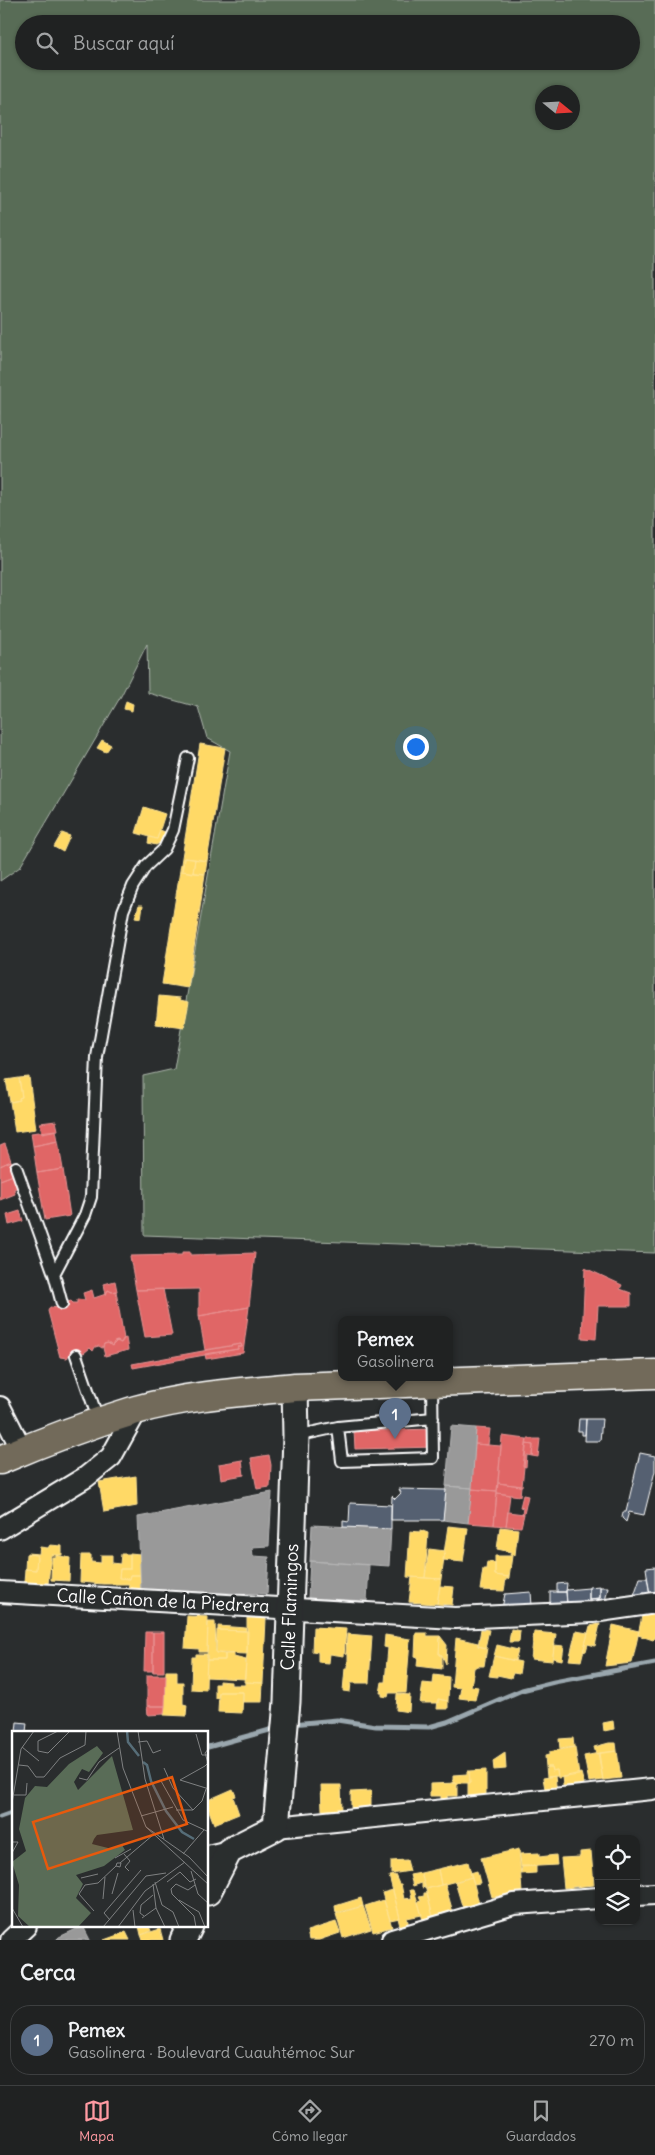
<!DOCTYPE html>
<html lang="es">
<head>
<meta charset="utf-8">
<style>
	:root { --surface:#202222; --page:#282a2a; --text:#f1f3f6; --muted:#a2a4a5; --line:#3d3f40; --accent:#ff9aa2 }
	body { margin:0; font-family:Delius,sans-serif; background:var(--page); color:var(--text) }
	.controls { position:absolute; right:15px; bottom:15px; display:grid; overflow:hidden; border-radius:10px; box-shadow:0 1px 4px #0004 }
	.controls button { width:45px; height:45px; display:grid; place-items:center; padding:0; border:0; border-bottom:1px solid var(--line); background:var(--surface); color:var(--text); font:25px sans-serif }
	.compass { position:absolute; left:535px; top:85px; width:45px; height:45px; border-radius:50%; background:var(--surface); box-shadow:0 1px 4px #0004; rotate:108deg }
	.you { position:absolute; left:415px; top:746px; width:18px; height:18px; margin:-12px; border:4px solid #fff; border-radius:50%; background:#1a73e8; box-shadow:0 0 0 8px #1a73e833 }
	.badge { display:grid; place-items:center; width:32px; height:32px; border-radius:50%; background:var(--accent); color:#fff; font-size:16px; font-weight:700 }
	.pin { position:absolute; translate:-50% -41px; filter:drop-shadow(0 1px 2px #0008) }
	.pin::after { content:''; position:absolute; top:26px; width:18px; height:15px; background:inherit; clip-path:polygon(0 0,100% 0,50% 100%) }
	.popup { position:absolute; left:338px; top:1316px; width:115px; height:65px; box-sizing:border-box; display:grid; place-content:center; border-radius:10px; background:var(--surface); filter:drop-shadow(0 1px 4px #0005); font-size:16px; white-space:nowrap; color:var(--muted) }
	.popup b { font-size:19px; color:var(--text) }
	.popup::after { content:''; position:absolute; left:50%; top:100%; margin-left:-10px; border:10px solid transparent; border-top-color:var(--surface) }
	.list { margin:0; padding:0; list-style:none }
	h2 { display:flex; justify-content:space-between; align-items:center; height:65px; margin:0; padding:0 20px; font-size:21px }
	h2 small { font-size:16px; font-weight:400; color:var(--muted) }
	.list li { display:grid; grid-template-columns:32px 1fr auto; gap:15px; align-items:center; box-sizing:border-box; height:70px; margin:0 10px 10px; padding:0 10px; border:1px solid var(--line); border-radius:20px }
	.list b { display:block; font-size:19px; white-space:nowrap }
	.list p { margin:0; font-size:16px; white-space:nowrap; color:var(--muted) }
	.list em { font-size:16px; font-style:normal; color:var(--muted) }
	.icon { flex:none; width:28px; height:28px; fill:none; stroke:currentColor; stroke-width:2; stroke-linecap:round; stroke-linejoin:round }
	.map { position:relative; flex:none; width:655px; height:1940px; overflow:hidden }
	.search { position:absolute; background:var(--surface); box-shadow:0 1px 4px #0004; left:15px; right:15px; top:15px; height:55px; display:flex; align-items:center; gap:12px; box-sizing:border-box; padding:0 18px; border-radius:28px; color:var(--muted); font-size:19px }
	.sheet { height:145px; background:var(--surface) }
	nav { display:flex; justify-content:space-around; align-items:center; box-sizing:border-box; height:70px; border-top:1px solid var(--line); background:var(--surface); font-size:14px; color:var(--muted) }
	nav a { display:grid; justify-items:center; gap:2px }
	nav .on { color:var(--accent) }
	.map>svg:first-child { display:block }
</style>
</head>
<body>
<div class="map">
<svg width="655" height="1940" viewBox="0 0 655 1940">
	<rect width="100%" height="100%" fill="#2a2d2e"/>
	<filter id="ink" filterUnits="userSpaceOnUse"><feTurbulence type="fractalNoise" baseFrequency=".02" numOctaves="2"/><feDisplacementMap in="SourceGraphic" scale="10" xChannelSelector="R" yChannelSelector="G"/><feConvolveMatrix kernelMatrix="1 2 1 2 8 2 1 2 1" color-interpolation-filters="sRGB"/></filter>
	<g filter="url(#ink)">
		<!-- green -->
		<path fill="#596c57" stroke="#acb6ab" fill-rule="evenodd" d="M0 0H655V1253L144 1235 143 1076 174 1069 230 751 207 738 198 707 148 693 147 644 121 696 20 867 0 881ZM24 24H631V61H24ZM542 92H572V122H542Z"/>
		<!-- homes -->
		<path fill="#ffd966" stroke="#ffe494" d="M126 701 133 704 132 711 124 709Z
			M102 740 111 745 106 752 97 748Z
			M200 744 225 748 207 861 184 858 182 871 205 874 188 988 162 984Z
			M144 807 165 814 157 839 136 833Z
			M160 830 165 832 161 842 156 845 148 843 149 837 157 839Z
			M62 833 70 836 63 852 54 847Z
			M184 858 195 859 193 873 182 871Z
			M195 859 207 861 205 874 193 873Z
			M139 905H143L141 918 135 917Z
			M159 996 181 998 180 1000 189 1002 184 1028 156 1024Z
			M29 1077 36 1129 15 1132 10 1102 20 1100 19 1098 22 1097 19 1078Z
			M19 1078 22 1097 19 1098 20 1100 10 1102 6 1080Z
			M136 1476 137 1506 104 1512 99 1482Z
			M448 1526 468 1528 463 1562 443 1560Z
			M500 1527 518 1529 515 1555H510L511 1552 497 1549Z
			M420 1530 428 1533 425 1578 407 1577 410 1531 420 1532Z
			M50 1545 62 1546V1555H51L48 1584 24 1583 25 1569 36 1570 37 1555 27 1554V1553L39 1554 40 1547 48 1548Z
			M429 1549 445 1551 441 1579 425 1578Z
			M130 1553 140 1554V1575H130L129 1579 119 1578 120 1569H130Z
			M26 1554 37 1555 36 1570 25 1569Z
			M121 1554H130V1569H120L119 1578 129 1579 130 1575H140L141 1590 128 1589 129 1584H103L80 1582 81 1555H91V1562L101 1563V1555H112V1563L120 1564Z
			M56 1555 70 1558 69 1581 51 1580 52 1557H56Z
			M495 1556H512L509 1577 495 1575Z
			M487 1562 495 1563V1575L509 1577V1579H506L504 1591 480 1590 483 1569H486Z
			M412 1577 441 1579 437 1604 409 1602Z
			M440 1586 454 1587 452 1605 437 1604Z
			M643 1611 654 1613 655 1616V1638L653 1640 638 1635Z
			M187 1616 208 1617 207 1652H199V1649L185 1648Z
			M247 1618 266 1619 263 1683 244 1682 247 1654Z
			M208 1622H215L216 1653 225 1654V1660H207Z
			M600 1624 595 1646 588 1644 586 1651 583 1652 590 1626Z
			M613 1625 639 1631 632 1663 605 1666Z
			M218 1626 246 1628V1631L218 1630Z
			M313 1627 346 1629 344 1656 330 1654 329 1663 318 1662V1652L312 1651Z
			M481 1629 489 1630 485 1648 478 1646Z
			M511 1629 520 1631 519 1642H509Z
			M217 1630 248 1631 247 1654 216 1653Z
			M576 1631 588 1633 581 1661 569 1660Z
			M534 1632 556 1634 552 1661 531 1659Z
			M416 1633H427V1636H440L439 1655H442V1669L417 1666 418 1657 415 1656Z
			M347 1634 372 1636 369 1683H351L350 1692 343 1691 345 1668H348V1654L346 1653Z
			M385 1635 410 1639 406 1693H389L388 1697 382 1696V1693H380L382 1682H385L388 1648 384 1647Z
			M440 1636 447 1645 446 1664 442 1655H439Z
			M456 1638 478 1643V1646L487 1648 484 1666H477L474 1668 471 1686 478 1687 475 1700 459 1698 461 1688 452 1687Z
			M497 1645 518 1650 515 1661 494 1656Z
			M554 1645 564 1646 562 1660 553 1658Z
			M196 1654H207L206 1690 191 1689 192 1657H196Z
			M225 1654H234V1657L246 1660 245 1679 206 1677 207 1660H225Z
			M494 1656 521 1662 519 1674 513 1673 511 1678 497 1675V1677L489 1676Z
			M166 1671H177V1682H183V1704L187 1705 186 1716 164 1715Z
			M434 1675 449 1677 448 1701 438 1699V1703H420L423 1683 433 1684Z
			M219 1681 231 1682V1685H245V1682L263 1683 262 1702H243V1692H219L218 1698H215V1684H219Z
			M219 1692H243L242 1713 218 1712Z
			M397 1694 410 1695 409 1712 396 1710Z
			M438 1699 448 1701V1709H437Z
			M613 1721 614 1729 604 1731 603 1723Z
			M573 1738 574 1747 560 1749 559 1739Z
			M609 1743H616L617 1751 596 1754 594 1747Z
			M575 1747 579 1775 558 1778 557 1770 552 1771 551 1767H546L545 1756 549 1755V1752Z
			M617 1751 621 1778 603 1780 598 1753Z
			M505 1753 506 1769 494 1770 493 1761Z
			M599 1753 603 1780 589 1782 584 1756Z
			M546 1767H551L552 1771 557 1770 558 1776 547 1777Z
			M486 1770V1796L468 1797V1783H470L469 1771Z
			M467 1771H469L470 1783H453V1775L467 1774Z
			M581 1773 584 1784 568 1786 569 1793H564L562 1777Z
			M555 1776 557 1794H546L543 1778Z
			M457 1783V1796H447L448 1803H441V1796H430V1784Z
			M321 1785H341L342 1810H322Z
			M233 1789 236 1796 233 1797 239 1814 214 1824 208 1808V1800Z
			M371 1791V1809L351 1811V1792Z
			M519 1849 522 1893 492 1897 481 1858Z
			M591 1851 594 1885 564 1888 561 1858 580 1857V1852Z
			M539 1853V1857L556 1855 557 1865 521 1867 520 1854Z
			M407 1860 410 1871 391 1874V1861Z
			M468 1862 472 1877 441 1885 438 1869Z
			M522 1866H536V1873L521 1874Z
			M438 1869 441 1885 426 1889 421 1873Z
			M477 1871 480 1883 474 1884 470 1873Z
			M421 1873 425 1887 422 1888V1883L413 1886 410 1875Z
			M395 1875 399 1884H401L404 1899 412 1898 410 1890H414L422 1915 407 1918 409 1926H403L404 1929 401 1930 398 1918H400L389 1876Z
			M472 1877 480 1907 464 1912 455 1882Z
			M445 1884 454 1916 434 1921 426 1889Z
			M393 1890 400 1918 390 1920 382 1893Z
			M424 1893H427L434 1921 424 1924 418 1902 421 1901 419 1897 424 1896Z
			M361 1898 363 1906 336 1913 335 1906Z
			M384 1900 392 1927 373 1932 365 1906Z
			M363 1906 371 1929 343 1938 336 1914Z
			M336 1922 340 1933 319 1940H309L307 1931Z
			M139 1926H149L151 1931 141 1935Z
			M160 1929 163 1940H143L141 1935Z
			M126 1932 130 1940H104Z"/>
		<!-- shops -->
		<path fill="#e06666" stroke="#e99494" d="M56 1121 58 1130 42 1133 40 1123Z
			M56 1130 58 1141 33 1146 31 1133Z
			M58 1141 63 1169 37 1173 33 1146Z
			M5 1144 11 1161 0 1166V1146Z
			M11 1161 16 1174 0 1180V1166Z
			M63 1169 70 1216 45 1220 37 1173Z
			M16 1174 20 1186 14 1189 15 1194 0 1200V1180Z
			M20 1211 23 1221 9 1225 7 1215Z
			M182 1252H190V1255L255 1253 249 1307 199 1316V1289L136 1290 130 1256 182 1255Z
			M585 1268 622 1285 620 1289 631 1293V1306H598L596 1339 582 1338Z
			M115 1281 117 1291 112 1292 108 1290 106 1294 104 1284Z
			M163 1289 172 1335 145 1337 136 1290Z
			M92 1290 94 1298 106 1294 108 1290 112 1292 116 1291 124 1339 121 1343 117 1341 112 1346 108 1343 104 1344 102 1348 99 1346 95 1347 93 1351 90 1348 84 1353 80 1351 69 1355 67 1358 60 1357 48 1311 50 1307 58 1308 59 1304 68 1305V1302L71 1301 73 1303H77V1299L85 1300 83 1293Z
			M249 1307 243 1353 206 1359 205 1354 238 1349V1347H242L241 1344 205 1350 199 1316Z
			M126 1338 128 1350 105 1356 103 1348 104 1344 108 1343 112 1346 114 1342 117 1341 121 1343 123 1339Z
			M241 1344 242 1347H238V1349L133 1368 132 1364Z
			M476 1428 490 1429 488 1445 475 1444Z
			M436 1429V1447L355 1449 354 1431Z
			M502 1436 527 1439 522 1486 498 1483Z
			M527 1439H540L538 1457 532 1456 533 1445 526 1444Z
			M475 1444 501 1446 497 1491 471 1489Z
			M526 1444 533 1445 532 1456 527 1455 526 1467 523 1466Z
			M269 1455 271 1465 270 1487 257 1489 251 1458Z
			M242 1460 244 1475 221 1479 219 1464Z
			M498 1483 521 1486 520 1496 497 1493Z
			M471 1489 497 1491 494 1525 468 1523Z
			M497 1493 510 1495 506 1526 494 1525Z
			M523 1495 528 1496 524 1514H522L523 1508 520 1507Z
			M508 1512 524 1514 521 1527 506 1526Z
			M145 1632H153V1671H144Z
			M153 1632H164V1672H153Z
			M147 1675H166L165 1706H147Z
			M147 1706H165L164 1714 148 1715Z"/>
		<!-- industry -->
		<path fill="#999" stroke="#b8b8b8" d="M451 1426 476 1428 472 1488 446 1486Z
			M446 1486 472 1488 468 1523 443 1520Z
			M272 1492 269 1546 252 1547 253 1556 269 1557 267 1594 141 1590 138 1517Z
			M312 1525 391 1529 389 1566 310 1561Z
			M310 1561 369 1565 367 1601 308 1598Z
			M83 1926 90 1940H56L59 1937Z"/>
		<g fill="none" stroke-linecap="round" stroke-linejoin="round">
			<!-- stream -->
			<path stroke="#9aa7ae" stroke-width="5" d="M292 1724 337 1720 376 1726 429 1727 447 1722 522 1690 554 1682 655 1663
				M208 1747 277 1728
				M0 1817 14 1812"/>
		</g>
		<!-- building -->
		<path fill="#556071" stroke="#fff" d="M579 1419H586L585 1435H582V1431H578Z
			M586 1419H602L600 1441H585Z
			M640 1453 655 1456V1471L644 1515 629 1512 626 1522 622 1518 623 1512H626Z
			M399 1489 446 1490 443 1520H391L392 1496 395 1499 401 1493Z
			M350 1503 391 1505V1529L343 1527V1521L349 1522Z
			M655 1567V1594L650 1595 646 1568Z
			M640 1578H647L650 1595 633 1598Z
			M567 1583 566 1592H557V1584Z
			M600 1586V1598L589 1599V1587Z
			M600 1587H608L605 1602 567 1604 566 1590 589 1588V1599L600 1598Z
			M531 1592 532 1606 502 1608 505 1594Z
			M550 1592H566L567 1604 550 1605Z
			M17 1722 27 1723 26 1732H16Z"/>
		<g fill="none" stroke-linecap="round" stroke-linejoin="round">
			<defs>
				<path id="service" d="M16 1167 54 1274
					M62 1304 54 1274 85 1215 91 1197 97 1057 123 911 133 886 146 866 164 849 173 830 188 758
					M76 1355 99 1422
					M338 1427 433 1418
					M296 1436 338 1427 342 1461 433 1458 432 1383"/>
				<path id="minor" d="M0 1407 22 1450
					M0 1529 86 1477 111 1457 137 1410
					M0 1592 455 1618 593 1612 655 1603
					M276 1827 652 1789
					M208 1856 229 1851
					M636 1895 655 1894
					M11 1940 26 1926
					M392 1940 514 1904 599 1898"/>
				<path id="tertiary" d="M208 1892 229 1851 276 1827 287 1702 296 1436 295 1387
					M183 1940 190 1926"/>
				<path id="primary" d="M0 1460C44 1441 90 1424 136 1410 188 1395 242 1392 295 1387L655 1374"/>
			</defs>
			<!-- service casing -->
			<use href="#service" stroke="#fff" stroke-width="14"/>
			<!-- minor casing -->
			<use href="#minor" stroke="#fff" stroke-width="24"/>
			<!-- tertiary casing -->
			<use href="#tertiary" stroke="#fff" stroke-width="29"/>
			<!-- primary casing -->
			<use href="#primary" stroke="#fff" stroke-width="31"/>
			<!-- service -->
			<use href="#service" stroke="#2a2d2e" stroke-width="10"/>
			<!-- minor -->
			<use href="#minor" stroke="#2a2d2e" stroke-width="20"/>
			<!-- tertiary -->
			<use href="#tertiary" stroke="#2a2d2e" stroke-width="25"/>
			<!-- primary -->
			<use href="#primary" stroke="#726b5a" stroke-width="28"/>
		</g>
	</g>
	<g text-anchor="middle" stroke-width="5" stroke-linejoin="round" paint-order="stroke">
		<!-- street labels -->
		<g font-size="18" fill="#fff" stroke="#2a2d2e">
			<text transform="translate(163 1601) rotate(3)" y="6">Calle Cañon de la Piedrera</text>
			<text transform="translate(290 1607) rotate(-88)" y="6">Calle Flamingos</text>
		</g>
	</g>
	<!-- overview -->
	<g transform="translate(12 1731)">
		<rect width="196" height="196" fill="#2a2d2e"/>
		<path d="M85 15 91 22 77 41 70 38 62 51 66 59 100 25 121 99 85 104 82 108 80 113 100 118 110 114 113 119 92 135 64 144 71 153 64 167 79 182 66 196H18L6 185 7 154 0 131 14 120 7 98 13 67 23 55 35 56 57 33Z" fill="#596c57"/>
		<path fill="none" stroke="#566d78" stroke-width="2.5" d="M115 0 116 11 127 25M131 31 135 34 139 50 154 80 170 101 182 108"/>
		<path fill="none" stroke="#7f8182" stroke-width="1" d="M46 0 26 10V20L36 22 58 0M105 0 111 37 134 96 197 154M126 0 133 48 152 108M184 3 190 24H197M126 11 135 10 141 22 149 19M10 16 27 30M7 34 16 35 24 46H32L48 27 73 14 74 0M193 35 168 49 197 58M193 35 196 32 193 22 197 17M152 37 161 57 181 79M67 47 75 49 87 31 107 17M149 50 171 89 197 101M2 64H14L15 52M0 72 9 18 22 0M164 79H181L190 70 194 58M129 85 161 76M134 96 177 126 197 147M0 111H6L0 122M112 123 118 130 113 136 117 140M171 123 192 99M103 127 119 118M105 132H109L108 136 104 135ZM108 132 141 104M179 140 186 163 197 173M69 147 86 143M143 151 150 174 161 181 167 196M155 151 168 141 178 151 184 148M141 153 144 177 153 196M183 154 176 159 164 153 159 158 160 163 182 185 184 196M100 163 106 142M91 168 93 146M167 169 187 181 193 196M0 177 11 196M121 179 123 196M82 180 67 163 73 154 86 152 104 135M132 185 128 182 129 174 141 164M130 187 144 177M98 189 92 182 129 139M91 196 134 145 154 142M106 196 133 160 173 131"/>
		<path fill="#e8590c" fill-opacity="0.15" stroke="#e8590c" stroke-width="2.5" d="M160 46 175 93 36 138 21 91Z"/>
		<rect width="196" height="196" fill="none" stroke="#fff" stroke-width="2.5"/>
	</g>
</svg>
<div class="controls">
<button><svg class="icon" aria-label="locate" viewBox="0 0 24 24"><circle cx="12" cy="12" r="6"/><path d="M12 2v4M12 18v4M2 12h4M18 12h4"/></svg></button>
<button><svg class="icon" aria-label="layers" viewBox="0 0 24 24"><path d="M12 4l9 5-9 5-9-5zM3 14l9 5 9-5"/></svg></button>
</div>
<svg class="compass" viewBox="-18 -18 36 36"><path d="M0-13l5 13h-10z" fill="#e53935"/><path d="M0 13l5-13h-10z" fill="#a2a4a5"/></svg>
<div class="you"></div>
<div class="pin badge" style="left:395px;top:1439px;background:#5c6f8a">1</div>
<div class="popup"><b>Pemex</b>Gasolinera</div>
<div class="search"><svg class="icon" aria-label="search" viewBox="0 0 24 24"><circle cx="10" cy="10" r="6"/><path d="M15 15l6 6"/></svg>Buscar aquí</div>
</div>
<section class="sheet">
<h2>Cerca<small></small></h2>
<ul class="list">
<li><span class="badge" style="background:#5c6f8a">1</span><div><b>Pemex</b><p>Gasolinera · Boulevard Cuauhtémoc Sur</p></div><em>270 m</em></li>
</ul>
</section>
<nav>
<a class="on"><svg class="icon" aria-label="map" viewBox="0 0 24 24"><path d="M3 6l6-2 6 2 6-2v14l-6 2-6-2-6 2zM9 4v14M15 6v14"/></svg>Mapa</a>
<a><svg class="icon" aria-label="directions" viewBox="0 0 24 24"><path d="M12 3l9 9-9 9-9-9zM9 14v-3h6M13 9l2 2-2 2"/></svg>Cómo llegar</a>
<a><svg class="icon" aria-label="saved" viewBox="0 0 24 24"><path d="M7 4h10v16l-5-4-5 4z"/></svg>Guardados</a>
</nav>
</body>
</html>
